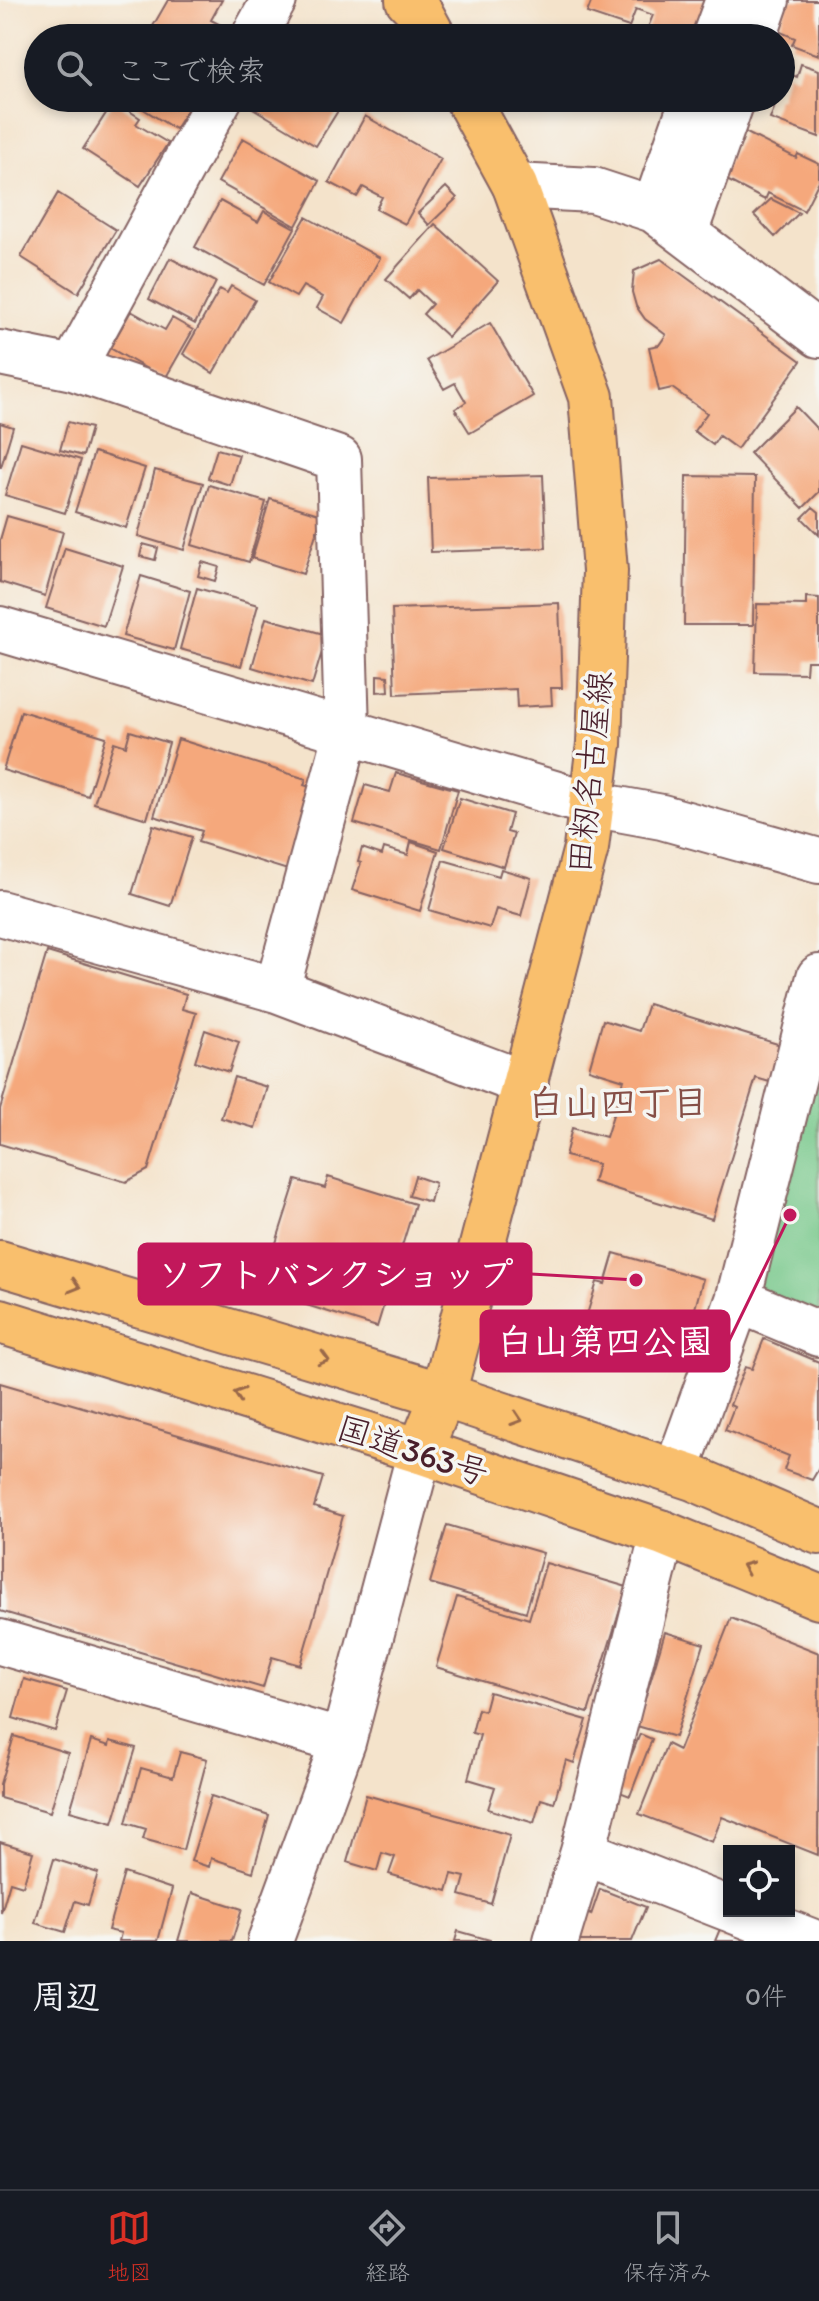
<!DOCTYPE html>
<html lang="ja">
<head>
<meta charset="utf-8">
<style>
	:root { --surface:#171b24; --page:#242831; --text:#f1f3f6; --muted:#9ea1a6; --line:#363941; --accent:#d93025 }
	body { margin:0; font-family:Itim,"Klee One",sans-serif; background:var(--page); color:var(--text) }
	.controls { position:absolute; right:24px; bottom:24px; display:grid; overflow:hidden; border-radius:0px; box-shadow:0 4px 12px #0003 }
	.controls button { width:72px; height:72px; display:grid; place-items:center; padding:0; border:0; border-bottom:2px solid var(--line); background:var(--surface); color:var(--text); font:40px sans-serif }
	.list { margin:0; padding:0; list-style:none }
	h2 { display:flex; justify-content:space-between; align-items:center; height:104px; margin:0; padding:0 32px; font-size:34px }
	h2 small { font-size:26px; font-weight:400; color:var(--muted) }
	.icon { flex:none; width:44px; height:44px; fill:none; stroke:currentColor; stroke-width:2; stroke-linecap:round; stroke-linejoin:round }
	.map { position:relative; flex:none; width:819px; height:1941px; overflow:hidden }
	.search { position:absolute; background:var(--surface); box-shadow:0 4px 12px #0003; left:24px; right:24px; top:24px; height:88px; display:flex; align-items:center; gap:20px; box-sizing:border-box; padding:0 28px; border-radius:44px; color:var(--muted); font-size:30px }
	.sheet { height:248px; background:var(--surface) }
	nav { display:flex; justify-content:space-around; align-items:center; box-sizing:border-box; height:112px; border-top:2px solid var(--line); background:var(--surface); font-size:22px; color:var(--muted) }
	nav a { display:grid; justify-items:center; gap:4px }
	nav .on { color:var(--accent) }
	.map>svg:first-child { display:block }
</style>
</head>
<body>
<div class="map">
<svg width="819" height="1941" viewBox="0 0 819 1941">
	<rect width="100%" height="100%" fill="#f6f6f2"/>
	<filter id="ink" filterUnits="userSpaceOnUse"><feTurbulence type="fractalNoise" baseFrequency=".0125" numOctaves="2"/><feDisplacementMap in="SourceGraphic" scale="16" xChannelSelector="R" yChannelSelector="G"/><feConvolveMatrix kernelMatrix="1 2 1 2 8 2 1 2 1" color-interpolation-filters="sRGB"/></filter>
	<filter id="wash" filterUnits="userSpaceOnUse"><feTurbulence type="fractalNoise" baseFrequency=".006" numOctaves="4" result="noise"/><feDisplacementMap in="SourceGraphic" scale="32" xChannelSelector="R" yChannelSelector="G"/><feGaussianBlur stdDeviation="1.8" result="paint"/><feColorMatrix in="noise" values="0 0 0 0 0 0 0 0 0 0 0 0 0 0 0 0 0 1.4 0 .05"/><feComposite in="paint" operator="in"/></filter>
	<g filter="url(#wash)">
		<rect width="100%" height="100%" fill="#f4e3cb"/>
		<!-- green -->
		<path fill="#76c789" stroke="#60735a" stroke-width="2" d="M819 985V1332L740 1299Z"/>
		<g id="blocks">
			<!-- building -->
			<path fill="#f5a87c" d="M168 0H222L211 20 236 33 233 38H170L172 36 153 26Z
				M592 0H710L697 38H669L647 30 653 15 636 9 629 27 587 13Z
				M789 0H819V55L792 45 795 38 778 31Z
				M801 64 819 70V137L770 119 778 98H781L787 73 797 77Z
				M126 98H183L191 104 175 129Z
				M250 98H346L316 146 246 104Z
				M114 101 140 118 136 124 168 143 140 186 83 149Z
				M365 116 441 159 405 224 376 209 382 197 363 187 357 197 329 182Z
				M743 131 796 158 798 154 819 164V181L804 211 768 193 765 200 721 177Z
				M243 138 320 181 296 226 218 182Z
				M446 187 457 198 429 225 418 213Z
				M58 193 116 230 78 293 21 257Z
				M771 199 799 213 775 237 754 215Z
				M220 201 258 222 264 211 295 228 264 285 195 247Z
				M306 217 380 258 344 323 317 308 323 297 303 286 296 297 269 282Z
				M435 224 498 281 448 337 423 314 432 304 417 290 409 299 386 279Z
				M170 258 216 282 195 324 149 299Z
				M661 259 801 361 737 449 719 436 713 445 694 431 707 413 672 388 659 391 649 347 659 345 666 335 645 319 636 306 632 292 634 271Z
				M231 286 255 300 213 373 183 354 220 289 227 293Z
				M131 311 165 330 172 318 193 330 165 379 110 348Z
				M490 323 533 396 470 433 455 409 466 402 455 383 444 389 427 360Z
				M796 407 819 431V492L803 508 750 453Z
				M68 422 91 428 83 456 60 450Z
				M0 423 13 427 1 467H0Z
				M21 442 81 460 65 513 5 495Z
				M217 449 239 455 230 485 208 478Z
				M94 452 145 468 126 528 75 512Z
				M155 470 203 483 184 550 138 536Z
				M543 475 546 548 431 552 428 478Z
				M686 476 755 477 753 625H684Z
				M209 485 266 502 249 562 192 545Z
				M270 499 322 515 303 574 252 558Z
				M813 507 819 512V535L802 518Z
				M7 516 63 532 45 596 0 582V540Z
				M143 544 158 548 155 560 140 556Z
				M65 548 123 566 104 626 46 608Z
				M202 562 219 567 215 581 198 576Z
				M141 576 190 591 174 650 123 636Z
				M197 588 258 605 241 666 180 649Z
				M806 597 819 598V661H807L806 673 755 672 757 604 806 605Z
				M559 603 562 688H551L552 705 517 707 516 689 395 694 392 609Z
				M266 618 327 635 312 685 252 667Z
				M377 675 388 676 389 691 377 692Z
				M21 711 106 737 88 796 3 770Z
				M130 731 169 743 147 819 94 803 114 742 126 746Z
				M178 739 306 779 304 785 319 790 294 872 198 842 202 831 154 816Z
				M396 773 458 790 441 849 354 823 365 785 390 792Z
				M460 798 512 814 507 832 514 834 504 867 444 848Z
				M153 825 192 837 170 906 132 894Z
				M411 842 438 851 420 911 352 890 361 863 358 862 362 848 382 855 384 848 408 855Z
				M443 860 499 876 501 869 531 878 521 916 496 909 490 928 429 910Z
				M47 952 186 994 182 1009 196 1013 148 1170 126 1182 0 1144V1109Z
				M648 1004 784 1046 773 1083 756 1078 712 1219 593 1182 598 1164 565 1156 572 1128 606 1137 624 1080 589 1069 603 1020 639 1031Z
				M205 1030 239 1042 229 1072 195 1061Z
				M234 1077 267 1087 255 1128 221 1118Z
				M415 1176 435 1183 430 1202 409 1196Z
				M328 1177 415 1204 377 1327 271 1294 280 1265 270 1262 296 1180 325 1188Z
				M614 1253 703 1279 684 1349 585 1321 597 1282 605 1284Z
				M764 1339 819 1362V1468L812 1480 784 1470 789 1456 725 1430 734 1407 730 1405 745 1367 752 1369Z
				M0 1383 323 1477 314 1507 343 1516 300 1665 272 1657 263 1688 0 1611Z
				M447 1525 543 1553 526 1612 430 1583Z
				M546 1563 627 1587 588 1713 436 1667 457 1597 529 1619Z
				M731 1618 819 1653 818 1855 722 1817 712 1842 639 1814 667 1744 679 1750Z
				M665 1632 704 1644 675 1737 637 1726Z
				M24 1679 67 1691 55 1731 13 1718Z
				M489 1692 587 1720 574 1763 566 1760 554 1803 541 1799 534 1823 488 1809 495 1787 468 1779 480 1735 472 1733 478 1709 484 1711Z
				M640 1734 652 1739 630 1796 617 1791Z
				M14 1736 68 1753 50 1812 0 1798V1784Z
				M91 1740 109 1746 110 1741 136 1748 113 1823 70 1811Z
				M180 1752 207 1759 183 1850 143 1839 146 1829 126 1823 141 1768 173 1777Z
				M366 1795 510 1835 491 1904 460 1895 465 1877 452 1874 447 1891 389 1874 395 1857 382 1853 377 1871 347 1862Z
				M211 1796 269 1815 253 1872 211 1858 209 1867 191 1861Z
				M0 1842 33 1852 23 1886 10 1882 1 1913Z
				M54 1859 98 1873 88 1905 75 1901 65 1932 35 1923Z
				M124 1873 172 1889 158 1941H119L121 1933 108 1930Z
				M600 1889 646 1907 632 1941H574L585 1912 591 1915Z
				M192 1893 242 1909 232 1941H178Z
				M722 1924 751 1936 749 1941H715Z
				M458 1931 490 1940V1941H455Z"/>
		</g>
	</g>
	<g filter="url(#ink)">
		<use href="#blocks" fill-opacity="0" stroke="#866463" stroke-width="2"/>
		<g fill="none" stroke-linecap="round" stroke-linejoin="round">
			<defs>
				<path id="minor" d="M253 38 274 0
					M714 38 728 0
					M754 38 767 0
					M220 98 73 368 339 459 347 731 277 990
					M515 186 593 190 654 210 819 335
					M654 210 693 98
					M685 233 733 98
					M0 353 73 368
					M0 629 591 804 662 817 819 861
					M0 913 277 990 526 1084
					M819 977 738 1300 819 1334
					M684 1450 738 1300
					M0 1642 343 1742
					M583 1852 729 1909
					M734 1911 811 1941
					M270 1941 343 1742 420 1451
					M556 1941 583 1852 663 1533"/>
				<path id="major" d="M408 0 420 12 434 38
					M420 1451 443 1395 586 848 599 744 605 571 591 397 515 186 467 98"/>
				<path id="highway" d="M0 1263 443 1395 693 1478 819 1532
					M0 1321 420 1451 663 1533 819 1597"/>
			</defs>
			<!-- minor casing -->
			<use href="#minor" stroke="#866463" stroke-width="48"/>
			<!-- major casing -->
			<use href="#major" stroke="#866463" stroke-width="48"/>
			<!-- highway casing -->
			<use href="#highway" stroke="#866463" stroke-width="48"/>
			<!-- minor -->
			<use href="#minor" stroke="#fff" stroke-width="44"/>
			<!-- major -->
			<use href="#major" stroke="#f9bf6d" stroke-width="44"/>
			<!-- highway -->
			<use href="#highway" stroke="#f9bf6d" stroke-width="44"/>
		</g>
		<!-- one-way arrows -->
		<defs><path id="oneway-chevron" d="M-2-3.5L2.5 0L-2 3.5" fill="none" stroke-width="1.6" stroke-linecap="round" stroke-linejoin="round" transform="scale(2)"/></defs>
		<g stroke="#996749">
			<use href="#oneway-chevron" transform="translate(75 1286) rotate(16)"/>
			<use href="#oneway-chevron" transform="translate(324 1359) rotate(16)"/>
			<use href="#oneway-chevron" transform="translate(239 1394) rotate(-162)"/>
			<use href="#oneway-chevron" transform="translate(517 1419) rotate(18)"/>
			<use href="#oneway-chevron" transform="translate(747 1567) rotate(-157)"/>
		</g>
	</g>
	<g text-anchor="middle" stroke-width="7" stroke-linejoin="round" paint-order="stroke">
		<!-- street labels -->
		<g font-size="34" fill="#4a1f2b" stroke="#f6f6f2">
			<text transform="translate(589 772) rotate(-84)" y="12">田籾名古屋線</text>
			<text transform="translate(413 1450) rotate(18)" y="12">国道363号</text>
		</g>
		<!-- neighbourhood labels -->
		<g font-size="36" font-weight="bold" fill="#864f47" stroke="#f6f6f2">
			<text x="618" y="1115">白山四丁目</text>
		</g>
	</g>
	<!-- callouts -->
	<path fill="none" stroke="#c2185b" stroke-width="3" d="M636 1280L531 1274M790 1215L729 1341"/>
	<g fill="#c2185b" stroke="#f6f6f2" stroke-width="3">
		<circle cx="636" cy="1280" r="8"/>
		<circle cx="790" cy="1215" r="8"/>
	</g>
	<g fill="#c2185b" stroke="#c2185b" stroke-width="3">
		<rect x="139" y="1244" width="392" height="60" rx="8"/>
		<rect x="481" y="1311" width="248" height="60" rx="8"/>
	</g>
	<g font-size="36" text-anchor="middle" font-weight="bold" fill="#fff">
		<text x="335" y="1287">ソフトバンクショップ</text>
		<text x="605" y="1354">白山第四公園</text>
	</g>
</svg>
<div class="controls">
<button><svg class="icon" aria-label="locate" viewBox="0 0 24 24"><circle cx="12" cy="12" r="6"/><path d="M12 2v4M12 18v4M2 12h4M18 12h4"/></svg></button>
</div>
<div class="search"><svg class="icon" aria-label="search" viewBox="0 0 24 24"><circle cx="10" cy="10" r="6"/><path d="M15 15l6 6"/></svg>ここで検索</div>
</div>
<section class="sheet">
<h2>周辺<small>0件</small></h2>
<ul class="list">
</ul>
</section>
<nav>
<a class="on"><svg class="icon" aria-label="map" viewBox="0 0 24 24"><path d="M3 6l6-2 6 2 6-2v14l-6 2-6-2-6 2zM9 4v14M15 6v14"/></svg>地図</a>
<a><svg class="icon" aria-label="directions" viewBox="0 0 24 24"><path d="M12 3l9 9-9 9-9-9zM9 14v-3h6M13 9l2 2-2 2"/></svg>経路</a>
<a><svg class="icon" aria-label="saved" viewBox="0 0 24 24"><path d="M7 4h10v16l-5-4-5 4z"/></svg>保存済み</a>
</nav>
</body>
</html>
